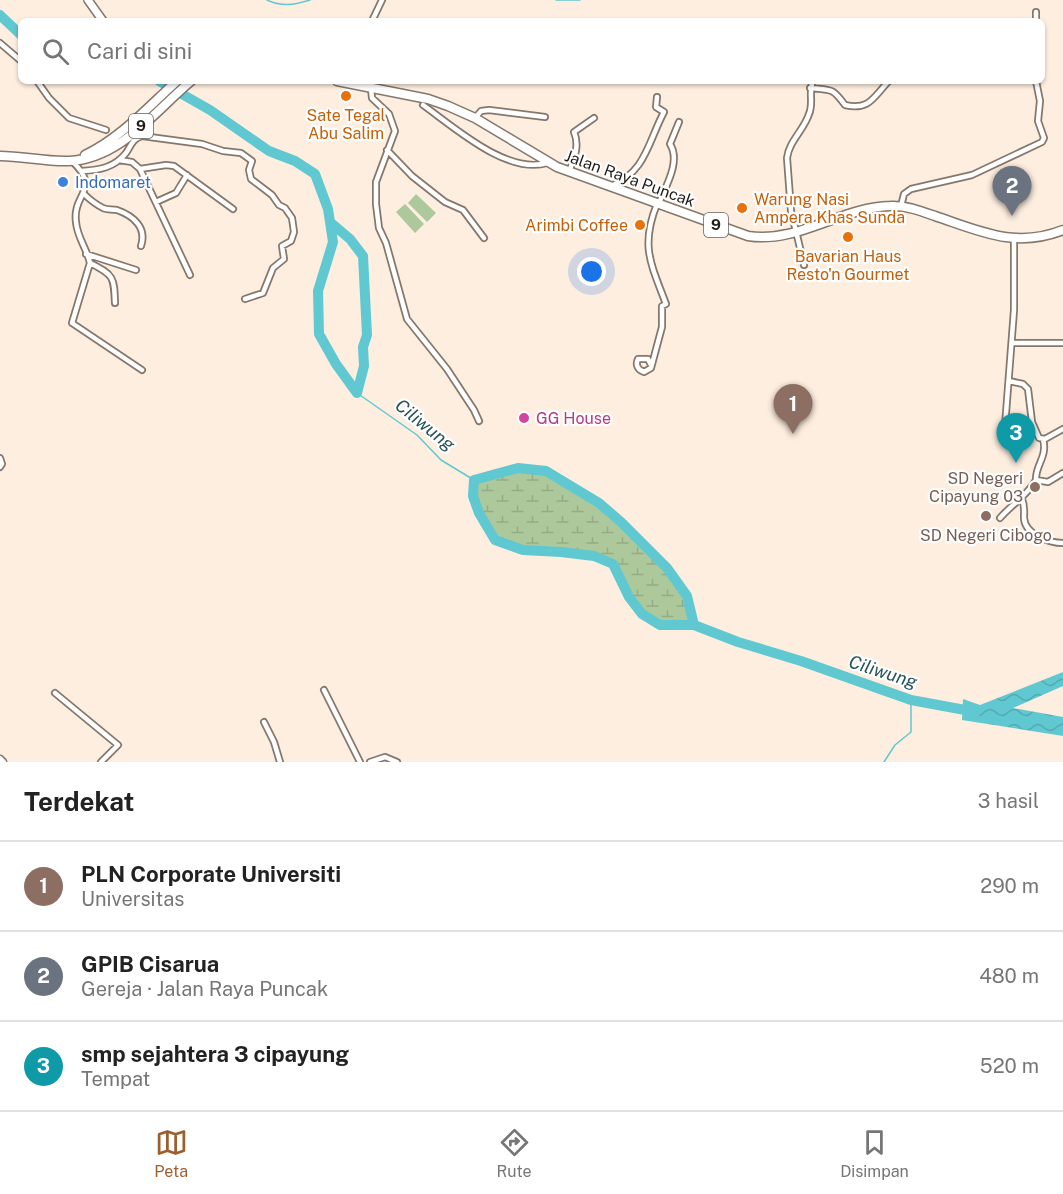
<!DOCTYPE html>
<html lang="id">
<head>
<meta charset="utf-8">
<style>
	:root { --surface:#fff; --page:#f2f2f2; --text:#222; --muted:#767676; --line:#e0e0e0; --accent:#a05d2c }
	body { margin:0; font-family:"Public Sans",sans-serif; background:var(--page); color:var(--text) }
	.you { position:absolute; left:592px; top:272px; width:21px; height:21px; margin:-15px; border:4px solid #fff; border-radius:50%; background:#1a73e8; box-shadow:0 0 0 9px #1a73e833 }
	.badge { display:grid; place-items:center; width:39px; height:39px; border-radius:50%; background:var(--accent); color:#fff; font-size:20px; font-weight:700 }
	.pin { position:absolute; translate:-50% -50px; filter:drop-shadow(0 2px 3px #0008) }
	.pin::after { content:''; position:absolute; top:32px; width:21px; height:18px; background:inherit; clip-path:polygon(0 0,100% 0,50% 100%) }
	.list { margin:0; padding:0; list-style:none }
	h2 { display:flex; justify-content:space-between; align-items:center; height:78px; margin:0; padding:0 24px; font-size:26px }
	h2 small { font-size:20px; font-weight:400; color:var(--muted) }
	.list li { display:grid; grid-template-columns:39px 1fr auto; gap:18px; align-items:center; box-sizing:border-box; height:90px; padding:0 24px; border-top:2px solid var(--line) }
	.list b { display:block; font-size:22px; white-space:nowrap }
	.list p { margin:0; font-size:20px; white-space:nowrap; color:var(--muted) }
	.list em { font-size:20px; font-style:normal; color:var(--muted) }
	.icon { flex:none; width:33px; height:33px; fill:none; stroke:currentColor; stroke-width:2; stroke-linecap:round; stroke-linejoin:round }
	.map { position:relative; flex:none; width:1063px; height:762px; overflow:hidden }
	.search { position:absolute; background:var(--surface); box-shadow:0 2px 4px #0004; left:18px; right:18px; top:18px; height:66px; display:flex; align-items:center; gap:15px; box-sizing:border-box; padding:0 21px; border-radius:9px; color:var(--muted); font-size:22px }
	.sheet { height:348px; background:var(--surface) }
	nav { display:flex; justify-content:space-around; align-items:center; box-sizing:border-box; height:84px; border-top:2px solid var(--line); background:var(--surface); font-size:16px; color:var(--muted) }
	nav a { display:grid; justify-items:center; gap:3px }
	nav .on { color:var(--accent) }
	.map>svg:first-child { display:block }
</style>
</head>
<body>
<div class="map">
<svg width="1063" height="762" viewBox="0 0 1063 762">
	<defs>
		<pattern id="wetland-marsh" width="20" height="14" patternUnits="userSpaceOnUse" patternTransform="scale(1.5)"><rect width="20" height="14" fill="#adc99b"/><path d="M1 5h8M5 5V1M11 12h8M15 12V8" fill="none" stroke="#95ac85"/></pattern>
		<pattern id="water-waves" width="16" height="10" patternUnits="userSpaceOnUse" patternTransform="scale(1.5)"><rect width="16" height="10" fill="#60c8d0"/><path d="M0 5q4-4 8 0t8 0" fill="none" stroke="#53abb2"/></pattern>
	</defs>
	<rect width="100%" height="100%" fill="#feeee0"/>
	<!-- wetland -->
	<path fill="url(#wetland-marsh)" d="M518 468 546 471 599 503 621 522 667 568 687 596 694 625C684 625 671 628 661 625 636 620 623 583 612 564L593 556 561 552 523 550 495 540 479 513 473 496 474 480Z"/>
	<!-- garden -->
	<path fill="#adc99b" d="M416 194 436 213 427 222 408 203Z
		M405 204 424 224 415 233 396 212Z"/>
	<!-- water -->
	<path fill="url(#water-waves)" d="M1063 672V686L1013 708 1063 717V736L962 720 963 699 980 705Z"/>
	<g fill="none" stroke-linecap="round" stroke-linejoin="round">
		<!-- stream -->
		<path stroke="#60c8d0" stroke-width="1.5" d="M267 0C282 7 294 5 310 0
			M556 0H580
			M357 393 417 435 441 460 474 480
			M884 762 895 745 911 732V700"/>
		<!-- river -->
		<path stroke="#60c8d0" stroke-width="10" d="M0 15 21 35
			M159 81 210 110 269 151 295 161 315 174 328 209 333 242 318 291 319 334 336 364 357 393
			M330 222 350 239 363 256 367 335 363 347 364 366 357 393
			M694 625 687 596 667 568 621 522 599 503 546 471 518 468 474 480 473 496 479 513 495 540 523 550 561 552 594 556 613 564 629 597 642 614 660 625H694L738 642 801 661 911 700 976 712"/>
		<defs>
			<path id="minor" d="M1036 12V21
				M372 21 382 0
				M0 43 21 61
				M37 81 49 98 69 118 106 130
				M810 88C831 90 832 87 845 105 870 111 874 96 889 81
				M371 89 372 98 389 114 395 131 376 182V204L379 228 386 243 407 319 447 369 474 410 479 421
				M423 105C454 127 507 175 547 163
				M475 118 481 111 489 110 545 117
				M387 150 412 176 445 202 463 210 484 238
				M119 160 132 162 140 169 190 275
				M72 161C102 190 72 193 76 222 77 237 87 249 90 263L72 323 142 370
				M140 169 166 165 174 166 233 209
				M82 171C99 170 114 168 126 153 131 146 132 139 142 136L202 144 223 151 241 153 252 161 249 170 251 179 272 195 279 205 285 208 292 218 294 232 291 241 282 246 284 259 273 268 263 293 245 299
				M569 172C574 158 580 146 574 132L594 118
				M611 186C646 172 648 142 664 112L656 107 657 97
				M83 193C89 199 95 204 103 208 107 210 112 209 117 210 134 216 147 228 141 246
				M156 202 176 193 187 175
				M659 203C666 186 681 161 670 144L679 122
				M901 206 904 194 911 189 972 175 1042 142 1044 138 1038 121 1040 101 1036 81
				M796 231 791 211 787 158C789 141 804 130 809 114 814 103 808 92 813 81
				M796 231 804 265
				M86 254 136 270
				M90 263C114 275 114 277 115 303
				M1012 343H1063
				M651 365 648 359H638C635 365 638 370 644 372L651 368 662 327V306L666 304C651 264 640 246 657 204
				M1009 381 1023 384 1028 389 1032 422 1039 438 1045 439 1063 429
				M1005 426 1014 310V239
				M1043 439C1048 457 1035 465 1036 480L1048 482 1063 473
				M0 458 2 464 0 467
				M1022 499C1025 506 1024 511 1024 518 1025 535 1050 543 1063 543
				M1000 518C1012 504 1027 496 1036 480
				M324 690 360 762
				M55 693 118 745 101 762
				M264 722 274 742 280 762
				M370 762 385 757 397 762"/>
			<path id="tertiary" d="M0 759 3 762"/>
			<path id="secondary" d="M88 0 103 21"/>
			<path id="trunk" d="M337 81 428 99 448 106 475 118 557 167 748 236C797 244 842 207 890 206 905 205 921 211 935 216 980 231 1015 249 1063 230
				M85 155C121 138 148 107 177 81
				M0 156C23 156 46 162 69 161 120 159 155 111 191 81"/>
		</defs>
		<!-- minor casing -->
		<use href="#minor" stroke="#85776b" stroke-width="8"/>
		<!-- tertiary casing -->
		<use href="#tertiary" stroke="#85776b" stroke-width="9"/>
		<!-- secondary casing -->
		<use href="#secondary" stroke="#85776b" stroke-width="10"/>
		<!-- trunk casing -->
		<use href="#trunk" stroke="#85776b" stroke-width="11"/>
		<!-- minor -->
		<use href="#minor" stroke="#fff" stroke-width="4.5"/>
		<!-- tertiary -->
		<use href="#tertiary" stroke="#fff" stroke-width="6"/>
		<!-- secondary -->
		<use href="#secondary" stroke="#fff" stroke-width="7"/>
		<!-- trunk -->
		<use href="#trunk" stroke="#fff" stroke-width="8"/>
	</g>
	<!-- markers -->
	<g fill="#e8710a" stroke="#fefefe" stroke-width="2">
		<circle cx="346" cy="96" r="6"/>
		<circle cx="742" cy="208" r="6"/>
		<circle cx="640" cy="225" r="6"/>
		<circle cx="848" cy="237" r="6"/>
	</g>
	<circle fill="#3f7fe0" stroke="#fefefe" stroke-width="2" cx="63" cy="182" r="6"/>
	<circle fill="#d1479c" stroke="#fefefe" stroke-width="2" cx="524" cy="418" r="6"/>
	<g fill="#8d6e63" stroke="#fefefe" stroke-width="2">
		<circle cx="1035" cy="487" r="6"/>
		<circle cx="986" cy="516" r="6"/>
	</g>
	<g text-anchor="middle" stroke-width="4.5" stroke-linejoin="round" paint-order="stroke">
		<!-- shield labels -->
		<g fill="#fefefe" stroke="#65605d" stroke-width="1.5">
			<rect x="129" y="114" width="24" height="24" rx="4.5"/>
			<rect x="704" y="213" width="24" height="24" rx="4.5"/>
		</g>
		<g font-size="15" font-weight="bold" fill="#231d18">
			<text x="141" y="131">9</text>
			<text x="716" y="230">9</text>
		</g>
		<!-- food labels -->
		<g font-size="16" fill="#c56008" stroke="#fefefe">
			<text x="346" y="121">Sate Tegal<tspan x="346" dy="18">Abu Salim</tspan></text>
			<text x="754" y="205" text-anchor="start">Warung Nasi<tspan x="754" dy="18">Ampera Khas Sunda</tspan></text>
			<text x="628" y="231" text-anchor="end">Arimbi Coffee</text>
			<text x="848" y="262">Bavarian Haus<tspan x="848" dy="18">Resto'n Gourmet</tspan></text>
		</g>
		<!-- street labels -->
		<g font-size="16" fill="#231d18" stroke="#fefefe">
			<text transform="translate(630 178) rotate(20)" y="6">Jalan Raya Puncak</text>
		</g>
		<!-- shop labels -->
		<g font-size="16" fill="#366cbe" stroke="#fefefe" text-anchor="start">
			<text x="75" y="188">Indomaret</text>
		</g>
		<!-- hotel labels -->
		<g font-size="16" fill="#b23c85" stroke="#fefefe" text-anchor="start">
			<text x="536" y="424">GG House</text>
		</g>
		<!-- education labels -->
		<g font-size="16" fill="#785e54" stroke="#fefefe" text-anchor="end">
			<text x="1023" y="484">SD Negeri<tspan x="1023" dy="18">Cipayung 03</tspan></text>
			<text x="986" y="541" text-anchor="middle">SD Negeri Cibogo</text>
		</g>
		<!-- water labels -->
		<g font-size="18" font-style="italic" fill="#275559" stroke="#fefefe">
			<text transform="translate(425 425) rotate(39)" y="6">Ciliwung</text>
			<text transform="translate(883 672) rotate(18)" y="6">Ciliwung</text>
		</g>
	</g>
</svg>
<div class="you"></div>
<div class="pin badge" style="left:793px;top:434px;background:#8d6e63">1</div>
<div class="pin badge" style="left:1012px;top:216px;background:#6b7280">2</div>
<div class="pin badge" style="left:1016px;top:463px;background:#0f9aa8">3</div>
<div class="search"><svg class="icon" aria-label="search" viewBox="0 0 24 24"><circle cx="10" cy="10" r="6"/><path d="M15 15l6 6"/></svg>Cari di sini</div>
</div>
<section class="sheet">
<h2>Terdekat<small>3 hasil</small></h2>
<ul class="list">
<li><span class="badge" style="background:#8d6e63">1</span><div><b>PLN Corporate Universiti</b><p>Universitas</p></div><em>290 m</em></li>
<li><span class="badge" style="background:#6b7280">2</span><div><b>GPIB Cisarua</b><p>Gereja · Jalan Raya Puncak</p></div><em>480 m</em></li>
<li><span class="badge" style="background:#0f9aa8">3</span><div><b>smp sejahtera 3 cipayung</b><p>Tempat</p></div><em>520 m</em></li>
</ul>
</section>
<nav>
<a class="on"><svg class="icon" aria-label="map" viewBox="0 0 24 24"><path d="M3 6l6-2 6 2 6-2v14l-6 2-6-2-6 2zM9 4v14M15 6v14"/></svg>Peta</a>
<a><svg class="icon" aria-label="directions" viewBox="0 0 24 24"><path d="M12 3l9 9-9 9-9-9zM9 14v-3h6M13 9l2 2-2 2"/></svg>Rute</a>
<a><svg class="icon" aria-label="saved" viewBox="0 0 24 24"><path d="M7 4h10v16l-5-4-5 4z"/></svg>Disimpan</a>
</nav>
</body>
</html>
